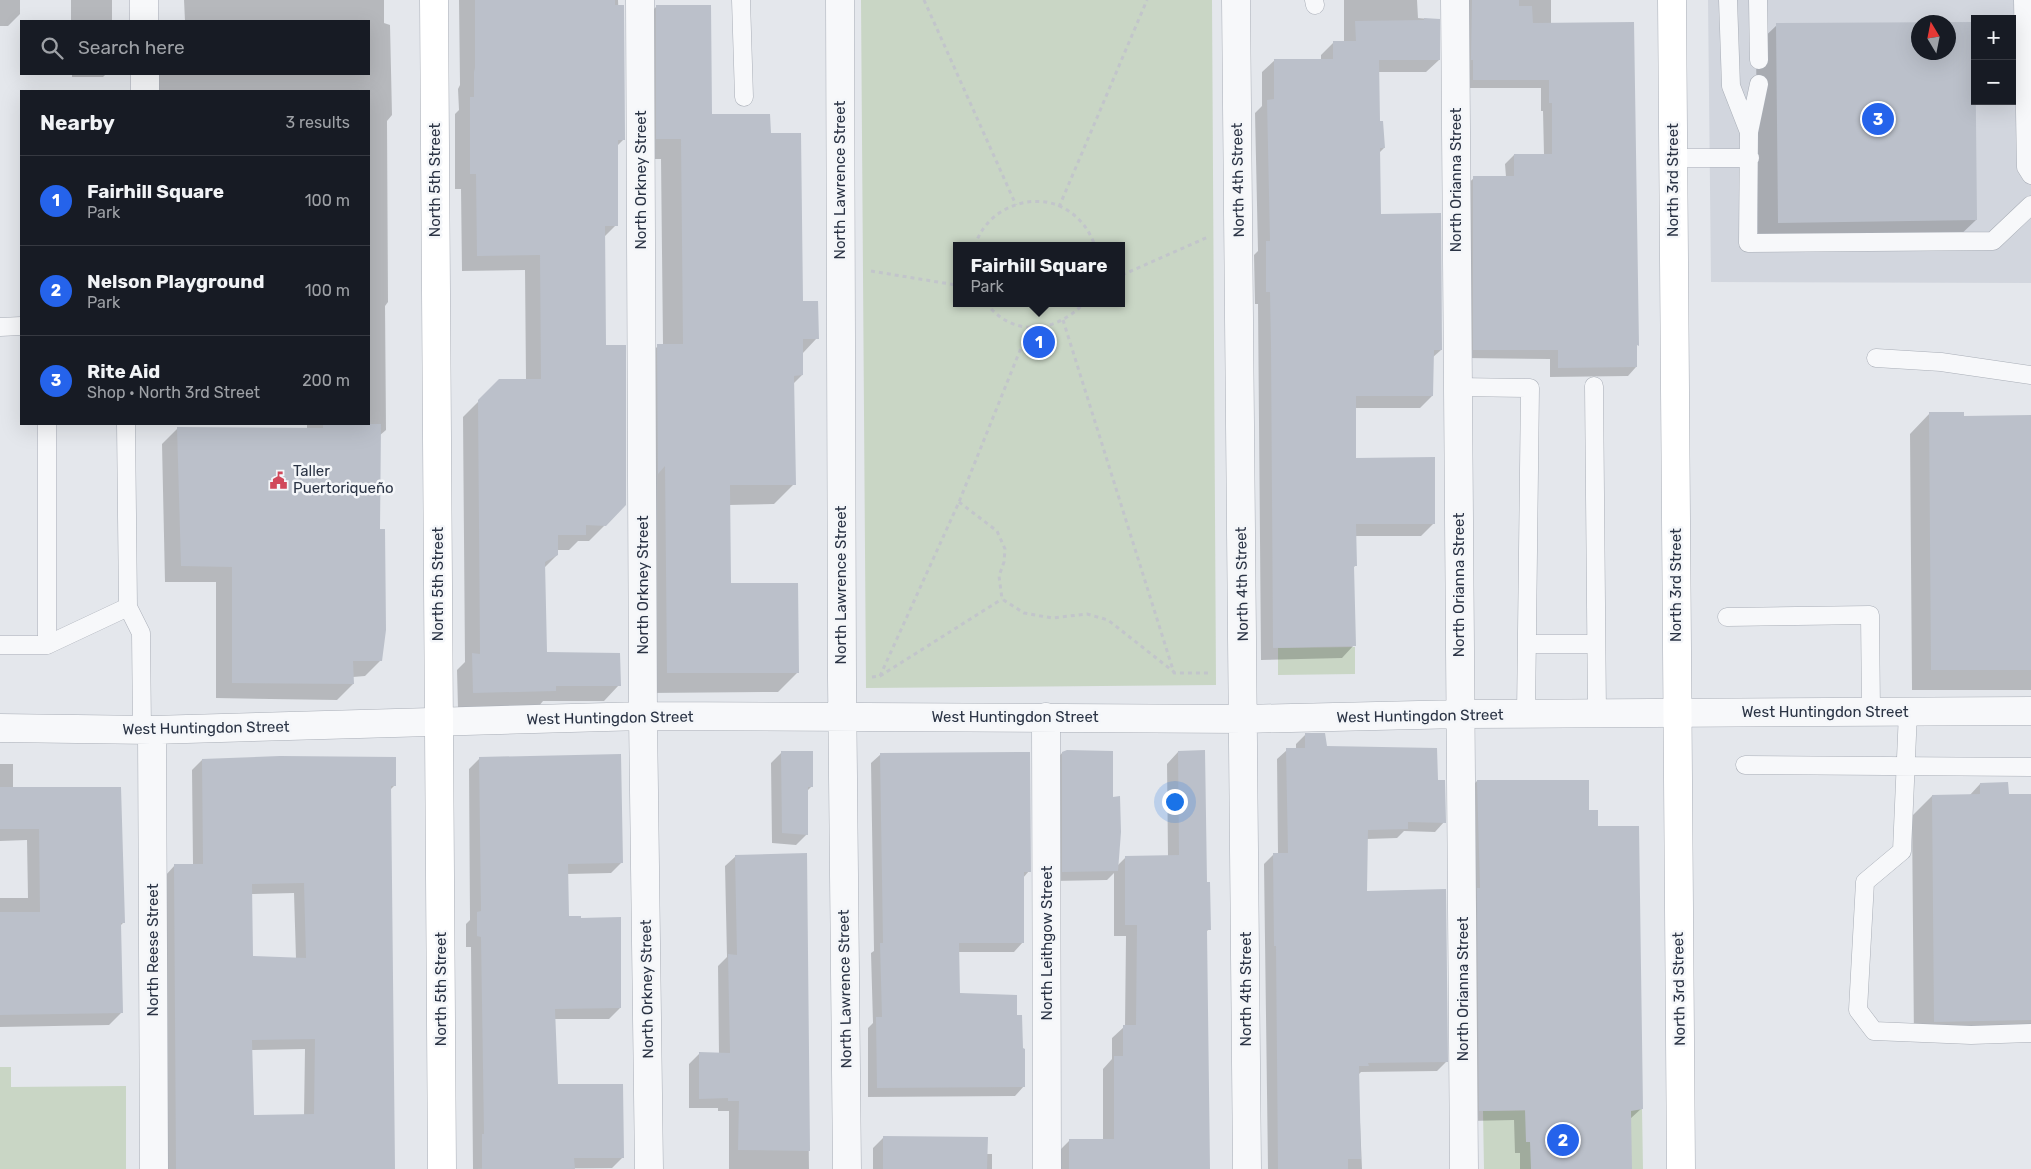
<!DOCTYPE html>
<html lang="en">
<head>
<meta charset="utf-8">
<style>
	:root { --surface:#171b24; --page:#20242c; --text:#f1f3f6; --muted:#9ea1a6; --line:#363941; --accent:#2563eb }
	body { margin:0; font-family:Rubik,sans-serif; background:var(--page); color:var(--text) }
	.controls { position:absolute; right:15px; top:15px; display:grid; overflow:hidden; border-radius:0px; box-shadow:0 5px 20px #0002 }
	.controls button { width:45px; height:45px; display:grid; place-items:center; padding:0; border:0; border-bottom:1px solid var(--line); background:var(--surface); color:var(--text); font:25px sans-serif }
	.compass { position:absolute; left:1911px; top:15px; width:45px; height:45px; border-radius:50%; background:var(--surface); box-shadow:0 5px 20px #0002; rotate:350deg }
	.you { position:absolute; left:1174px; top:801px; width:18px; height:18px; margin:-12px; border:4px solid #fff; border-radius:50%; background:#1a73e8; box-shadow:0 0 0 8px #1a73e833 }
	.badge { display:grid; place-items:center; width:32px; height:32px; border-radius:50%; background:var(--accent); color:#fff; font-size:16px; font-weight:700 }
	.pin { position:absolute; translate:-50% -50%; border:2px solid #fff; box-shadow:0 1px 5px #0006 }
	.popup { position:absolute; left:953px; top:242px; width:172px; height:65px; box-sizing:border-box; display:grid; place-content:center; border-radius:0px; background:var(--surface); filter:drop-shadow(0 1px 4px #0005); font-size:16px; white-space:nowrap; color:var(--muted) }
	.popup b { font-size:19px; color:var(--text) }
	.popup::after { content:''; position:absolute; left:50%; top:100%; margin-left:-10px; border:10px solid transparent; border-top-color:var(--surface) }
	.list { margin:0; padding:0; list-style:none }
	h2 { display:flex; justify-content:space-between; align-items:center; height:65px; margin:0; padding:0 20px; font-size:21px }
	h2 small { font-size:16px; font-weight:400; color:var(--muted) }
	.list li { display:grid; grid-template-columns:32px 1fr auto; gap:15px; align-items:center; box-sizing:border-box; height:90px; padding:0 20px; border-top:1px solid var(--line) }
	.list b { display:block; font-size:19px; white-space:nowrap }
	.list p { margin:0; font-size:16px; white-space:nowrap; color:var(--muted) }
	.list em { font-size:16px; font-style:normal; color:var(--muted) }
	.icon { flex:none; width:28px; height:28px; fill:none; stroke:currentColor; stroke-width:2; stroke-linecap:round; stroke-linejoin:round }
	.map { position:relative; flex:none; width:2031px; height:1169px; overflow:hidden }
	.search { position:absolute; background:var(--surface); box-shadow:0 5px 20px #0002; left:20px; top:20px; width:350px; height:55px; display:flex; align-items:center; gap:12px; box-sizing:border-box; padding:0 18px; border-radius:0px; color:var(--muted); font-size:19px }
	.panel { position:absolute; background:var(--surface); box-shadow:0 5px 20px #0002; left:20px; top:90px; width:350px; height:335px; border-radius:0px }
	.map>svg:first-child { display:block }
</style>
</head>
<body>
<div class="map">
<svg width="2031" height="1169" viewBox="0 0 2031 1169">
	<rect width="100%" height="100%" fill="#e4e7ec"/>
	<!-- built -->
	<path fill="#d2d6de" fill-rule="evenodd" d="M1708 0H2031V283L1711 282ZM1975 19H2012V101H1975ZM1918 22H1948V52H1918Z"/>
	<!-- green -->
	<path fill="#c9d6c5" fill-rule="evenodd" d="M861 0H1212L1216 685 866 688ZM956 246H1122V303H956Z
		M1355 647V674L1278 675V648Z
		M0 1067H11V1087L126 1086V1169H0Z
		M1642 1109 1643 1169H1484L1483 1111Z"/>
	<!-- shadow -->
	<path fill="#0003" fill-rule="evenodd" d="M0 0H20V14L8 26H0Z
		M71 0H112V21H71Z
		M184 0H384V23L390 25 392 115 387 121 388 302 385 306 386 430 379 436 381 660 365 676 353 677V684L337 700 216 698V582H165L162 444 178 428 307 429V424H369V91H154V74H369V21H185Z
		M459 0H618L624 139 617 146 616 225 604 237 605 346 625 505 589 541H578L569 550H557V555L544 568 546 653 619 685 604 701H543L539 706 458 708 457 670 465 662 463 417 500 380H526L525 270 462 271 461 189H455V114L459 110 458 89 460 85Z
		M1344 0H1417L1418 18 1438 20 1439 60 1426 72H1378L1379 122 1384 148 1379 153 1380 216 1441 350 1432 358V396L1420 408H1355V459L1434 523 1421 536H1355V566L1353 568 1354 645 1342 658 1261 660 1258 304H1255L1254 255 1258 251 1255 113 1262 106V72L1275 60H1321V55L1334 42H1344Z
		M1463 0H1551V24L1637 345 1636 347V367L1628 376 1550 377V359L1465 358V186L1474 178 1506 177 1505 164 1514 155H1544L1543 111H1541V88H1465Z
		M656 7 711 116 769 134 802 303 817 338 802 354V375L793 384 794 484 774 504 729 505 730 584 798 672 778 692 648 693 638 366 658 346H663L661 159H637L636 27Z
		M1918 23V52L1976 220 1955 240 1758 243 1756 45 1777 25Z
		M72 74H106L103 77H72Z
		M1930 413 1963 417 2031 416V690H1912L1910 434Z
		M1306 734 1326 747 1436 781 1444 822 1435 832 1404 831 1397 838 1367 839 1366 892 1446 1062 1437 1071 1361 1072 1358 1075 1362 1169H1268L1264 864 1274 854H1278L1277 759 1287 750H1296V744Z
		M782 752 812 786 807 791V834L796 845 772 843 771 763Z
		M1178 752 1206 883 1209 929 1205 933 1209 1169H1058V1152L1069 1141 1103 1140V1069L1112 1059V1038L1125 1026 1126 936H1114V873L1107 880 1053 881V763L1062 753 1112 798 1117 866 1126 857H1168L1167 764Z
		M881 754 1029 871 1023 878V942L1014 952H958L959 994 1016 1016 1024 1086 1015 1096 868 1097V1028L873 1023 871 953 874 951 871 763Z
		M480 758 622 862 611 873 567 874 568 917 620 1008 609 1019H554L557 1085 623 1157 612 1168 473 1169 471 947H466V924L470 920 469 769Z
		M202 760 394 786 390 790 394 1169H166L165 876 175 865H193L192 770ZM294 893 296 959 252 958 251 894ZM305 1049 304 1115 252 1116 251 1050Z
		M0 764H13V788L124 922 120 926 121 1013 109 1025 0 1027V898H28L27 840 0 841Z
		M1477 781 1588 811 1642 1108 1630 1119 1631 1169H1520V1153H1515L1514 1120 1469 1121 1466 792Z
		M1980 784 2008 796 2031 795V1040L1914 1042 1912 816 1932 796H1969Z
		M805 855 809 1169H729V1111H718V1108H689V1064L699 1054H719L718 966 727 957 725 866 736 856Z
		M883 1138H987L986 1154H992V1169H873V1148Z"/>
	<!-- building -->
	<path fill="#bbc0ca" fill-rule="evenodd" d="M475 0H615V5H624L625 140H618V226H605L606 345H626V505L606 526 586 525V535H558V555L545 562 547 652 620 653 621 686H556V691L473 693 472 653 480 654 478 400 499 379H541L540 255 477 256 476 174H470V97H474V72L475 68Z
		M1472 0H1519V6H1532L1533 23 1634 22 1639 346 1637 345V367L1558 368V350H1473V176H1514V154H1552V103H1549V80H1473V60H1471Z
		M656 5H711L712 114H770L771 133H801L803 301H818L819 339H803V375L794 376 796 485H730L731 583H798L799 673H667L665 466 658 474 657 344H683L681 139H656Z
		M1424 18 1440 19V60H1379L1380 121H1383L1385 148H1380L1381 214 1441 213 1442 350H1434L1433 396H1356V458L1435 457V524H1356L1357 566H1354L1356 646 1273 648 1271 344 1270 292H1266V241H1270L1267 100 1274 99V59H1333V41H1356L1355 21 1424 20Z
		M1975 22 1977 220 1778 223 1776 23ZM1918 22H1948V52H1918Z
		M1929 412H1964V416L2031 415V670H1931Z
		M323 424H381L380 529H385L386 630 382 661H353L354 684 232 683V567L181 566 177 427 323 428Z
		M1305 733H1325L1327 746 1437 748 1438 780H1445L1446 823 1408 822V829L1368 830 1367 891 1446 889 1448 1062 1368 1063 1369 1066H1359L1361 1159H1348V1169H1278L1276 946H1274L1273 853H1288L1286 748H1305Z
		M1067 750 1113 751V797L1120 796 1121 832 1118 871 1062 872V752Z
		M1205 750 1207 882H1210L1211 930H1207L1210 1169H1069V1139H1114V1056H1123V1025H1136L1137 925H1125V856L1179 855 1178 751Z
		M781 751H813V787H808V835L782 833Z
		M1030 752 1031 872H1024V943H959L960 993 1017 995V1015H1022L1023 1048 1025 1049V1087L877 1088 876 1017H882L880 943H883L880 753Z
		M621 754 623 863 568 864 569 916H581V918L621 917V1008L555 1009 558 1084H623L624 1158H574L575 1169H482V1134H484L481 937 477 936V912L481 911 479 757Z
		M280 756 396 757V786H391L395 1169H176L174 864H203L202 759ZM304 883 306 958 253 956 252 884ZM315 1039 314 1114 254 1115 252 1040Z
		M1477 780H1589V810H1598V826H1639L1643 1109 1631 1111 1632 1169H1531L1530 1142H1526L1525 1110 1479 1111 1477 888H1480Z
		M2008 782 2009 794H2031V1020L1934 1022 1932 795 1980 794V783Z
		M0 787H121L125 923H121L123 1013 0 1015V912H40L39 829H0Z
		M807 853 810 1151 738 1150 739 1101H728V1098L699 1099V1052L730 1053 728 954 737 955 735 855Z
		M883 1136 988 1137 987 1169H883Z"/>
	<g fill="none" stroke-linecap="round" stroke-linejoin="round">
		<defs>
			<path id="lane" d="M741 0 744 97
				M1314 0 1315 5
				M1728 0 1731 86 1749 132
				M1758 0 1759 60
				M2023 0 2026 167 2031 175
				M1759 84 1749 132 1748 243 1993 241 2031 205
				M1673 158H1750
				M0 327 21 326
				M1876 358 1941 362 2031 375
				M1594 386 1597 713
				M1458 387 1530 388 1526 714
				M128 607 141 633 142 730
				M1727 617 1870 615 1871 711
				M1527 644H1596
				M0 645H47V424
				M47 645 128 607 126 424
				M1908 712 1902 851 1865 882 1858 1010 1874 1031 1971 1035 2031 1033
				M1745 765 2031 767"/>
			<path id="street" d="M144 0V21
				M640 0 643 716 649 1169
				M840 0 842 679 847 1169
				M1236 0 1247 1169
				M1455 0 1464 1169
				M145 74V91
				M1046 717 1047 1169
				M0 728 152 730 643 716 1244 719 1461 714 2031 711
				M152 730 154 1169"/>
			<path id="secondary" d="M434 0 442 1169
				M1672 0 1681 1169"/>
		</defs>
		<!-- lane casing -->
		<use href="#lane" stroke="#a9aeb7" stroke-width="19"/>
		<!-- street casing -->
		<use href="#street" stroke="#a9aeb7" stroke-width="29"/>
		<!-- secondary casing -->
		<use href="#secondary" stroke="#a9aeb7" stroke-width="29"/>
		<!-- path -->
		<path stroke="#c2c5cb" stroke-width="3" stroke-dasharray="4 4" stroke-linecap="butt" d="M924 0 1016 205
			M1059 207 1147 0
			M975 246C986 207 1037 188 1070 212 1082 220 1090 232 1095 246
			M871 271 956 285
			M1122 275 1208 237
			M986 303C1013 338 1056 333 1084 303
			M1063 320 1174 673H1211
			M959 502 997 531 1005 549 1004 562 999 576 1002 599 1024 613 1052 618 1087 614 1108 620 1174 672
			M880 676 1002 599
			M872 677 880 676 959 502 1029 328"/>
		<!-- lane -->
		<use href="#lane" stroke="#f7f8fa" stroke-width="18"/>
		<!-- street -->
		<use href="#street" stroke="#f7f8fa" stroke-width="28"/>
		<!-- secondary -->
		<use href="#secondary" stroke="#fff" stroke-width="28"/>
	</g>
	<!-- icons -->
	<defs>
		<symbol id="civic-bare" viewBox="-9 -9 18 18"><path d="M-.6-6.5H3V-4.5H.6V-3L4-1V1h2V6H-6V1h2V-1L-.6-3ZM-1.2 2.5V6h2.4V2.5Z" fill="#d1495b" stroke="#f4f6f9" stroke-width="2.5" paint-order="stroke"/></symbol>
	</defs>
	<g fill-rule="evenodd">
		<use href="#civic-bare" x="266" y="468" width="25" height="25"/>
	</g>
	<g text-anchor="middle" stroke-width="5" stroke-linejoin="round" paint-order="stroke">
		<!-- street labels -->
		<g font-size="15" fill="#2b3445" stroke="#f4f6f9">
			<text transform="translate(435 180) rotate(-90)" y="5">North 5th Street</text>
			<text transform="translate(641 180) rotate(-90)" y="5">North Orkney Street</text>
			<text transform="translate(840 180) rotate(-90)" y="5">North Lawrence Street</text>
			<text transform="translate(1238 180) rotate(-91)" y="5">North 4th Street</text>
			<text transform="translate(1456 180) rotate(-90)" y="5">North Orianna Street</text>
			<text transform="translate(1673 180) rotate(-90)" y="5">North 3rd Street</text>
			<text transform="translate(438 584) rotate(-90)" y="5">North 5th Street</text>
			<text transform="translate(1242 584) rotate(-91)" y="5">North 4th Street</text>
			<text transform="translate(643 585) rotate(-90)" y="5">North Orkney Street</text>
			<text transform="translate(841 585) rotate(-90)" y="5">North Lawrence Street</text>
			<text transform="translate(1459 585) rotate(-90)" y="5">North Orianna Street</text>
			<text transform="translate(1676 585) rotate(-90)" y="5">North 3rd Street</text>
			<text x="1825" y="717">West Huntingdon Street</text>
			<text transform="translate(1420 716) rotate(-1)" y="5">West Huntingdon Street</text>
			<text x="1015" y="722">West Huntingdon Street</text>
			<text transform="translate(610 718) rotate(-1)" y="5">West Huntingdon Street</text>
			<text transform="translate(206 728) rotate(-1)" y="5">West Huntingdon Street</text>
			<text transform="translate(1047 943) rotate(-90)" y="5">North Leithgow Street</text>
			<text transform="translate(153 950) rotate(-90)" y="5">North Reese Street</text>
			<text transform="translate(441 989) rotate(-90)" y="5">North 5th Street</text>
			<text transform="translate(647 989) rotate(-91)" y="5">North Orkney Street</text>
			<text transform="translate(845 989) rotate(-91)" y="5">North Lawrence Street</text>
			<text transform="translate(1246 989) rotate(-90)" y="5">North 4th Street</text>
			<text transform="translate(1463 989) rotate(-90)" y="5">North Orianna Street</text>
			<text transform="translate(1679 989) rotate(-91)" y="5">North 3rd Street</text>
		</g>
		<!-- poi labels -->
		<g font-size="15" fill="#2b3445" stroke="#f4f6f9" text-anchor="start">
			<text x="293" y="476">Taller<tspan x="293" dy="17">Puertoriqueño</tspan></text>
		</g>
	</g>
</svg>
<div class="controls">
<button>+</button>
<button>−</button>
</div>
<svg class="compass" viewBox="-18 -18 36 36"><path d="M0-13l5 13h-10z" fill="#e53935"/><path d="M0 13l5-13h-10z" fill="#9ea1a6"/></svg>
<div class="you"></div>
<div class="pin badge" style="left:1039px;top:342px">1</div>
<div class="popup"><b>Fairhill Square</b>Park</div>
<div class="pin badge" style="left:1563px;top:1140px">2</div>
<div class="pin badge" style="left:1878px;top:119px">3</div>
<div class="search"><svg class="icon" aria-label="search" viewBox="0 0 24 24"><circle cx="10" cy="10" r="6"/><path d="M15 15l6 6"/></svg>Search here</div>
<section class="panel">
<h2>Nearby<small>3 results</small></h2>
<ul class="list">
<li><span class="badge">1</span><div><b>Fairhill Square</b><p>Park</p></div><em>100 m</em></li>
<li><span class="badge">2</span><div><b>Nelson Playground</b><p>Park</p></div><em>100 m</em></li>
<li><span class="badge">3</span><div><b>Rite Aid</b><p>Shop · North 3rd Street</p></div><em>200 m</em></li>
</ul>
</section>
</div>
</body>
</html>
